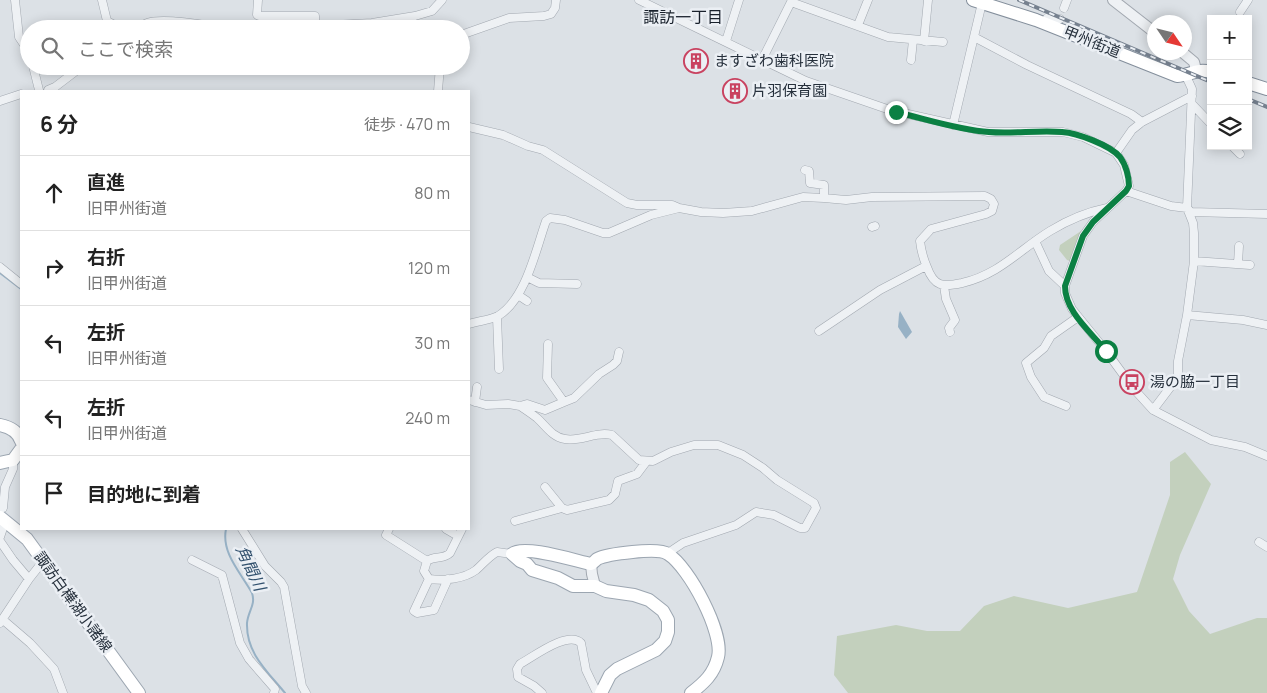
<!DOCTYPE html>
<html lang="ja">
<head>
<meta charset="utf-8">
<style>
	:root { --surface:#fff; --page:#f2f2f2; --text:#222; --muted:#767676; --line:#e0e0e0 }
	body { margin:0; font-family:Manrope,"Noto Sans JP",sans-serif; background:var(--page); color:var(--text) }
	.controls { position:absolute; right:15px; top:15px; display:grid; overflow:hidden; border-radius:0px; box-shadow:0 2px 12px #0003 }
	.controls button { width:45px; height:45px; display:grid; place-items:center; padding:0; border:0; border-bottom:1px solid var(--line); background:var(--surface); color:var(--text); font:25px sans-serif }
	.compass { position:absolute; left:1147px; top:15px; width:45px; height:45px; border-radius:50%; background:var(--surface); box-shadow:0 2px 12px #0003; rotate:125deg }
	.stop { position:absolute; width:15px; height:15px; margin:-11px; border:4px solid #0b8043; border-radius:50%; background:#fff }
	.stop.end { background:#0b8043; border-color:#fff; box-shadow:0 1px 5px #0008 }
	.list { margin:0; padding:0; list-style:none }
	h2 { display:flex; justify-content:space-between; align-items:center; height:65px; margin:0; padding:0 20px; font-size:21px }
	h2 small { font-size:16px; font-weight:400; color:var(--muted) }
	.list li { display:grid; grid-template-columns:32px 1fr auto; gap:15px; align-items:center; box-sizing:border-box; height:75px; padding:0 20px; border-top:1px solid var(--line) }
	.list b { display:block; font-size:19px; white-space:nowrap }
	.list p { margin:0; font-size:16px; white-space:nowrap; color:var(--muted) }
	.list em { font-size:16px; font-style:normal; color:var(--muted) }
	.icon { flex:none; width:28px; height:28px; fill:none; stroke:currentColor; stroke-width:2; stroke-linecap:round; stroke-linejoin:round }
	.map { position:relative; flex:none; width:1267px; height:693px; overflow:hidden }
	.search { position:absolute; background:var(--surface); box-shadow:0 2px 12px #0003; left:20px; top:20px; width:450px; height:55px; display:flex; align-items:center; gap:12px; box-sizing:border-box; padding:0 18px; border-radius:28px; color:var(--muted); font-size:19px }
	.panel { position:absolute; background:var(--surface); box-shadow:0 2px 12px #0003; left:20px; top:90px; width:450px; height:440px; border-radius:0px }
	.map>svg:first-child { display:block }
</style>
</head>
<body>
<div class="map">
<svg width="1267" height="693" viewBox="0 0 1267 693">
	<rect width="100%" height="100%" fill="#dce1e6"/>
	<!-- green -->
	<path fill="#c3d0bd" d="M1081 231 1082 233 1075 246 1070 261 1067 260 1059 250 1060 245Z
		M1185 452 1211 484 1180 555 1173 579 1189 611 1210 634 1257 618H1267V693H848L834 675 837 636 896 625 927 631H960L984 606 1014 596 1068 608 1137 592 1170 495V462Z"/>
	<!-- water -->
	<path fill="#97b1c5" d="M900 311 912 332 906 339 898 327 899 314Z"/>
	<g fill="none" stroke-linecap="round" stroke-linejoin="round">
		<!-- stream -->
		<path stroke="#97b1c5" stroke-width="2" d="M0 273 21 289
			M226 529C221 553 241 573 252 593 256 605 248 611 247 623 246 653 267 671 285 693"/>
		<defs>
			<path id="minor" d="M15 0 19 37 29 52
				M102 0 107 21 103 29
				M258 0 257 15 259 16H315V26
				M639 0 806 81 890 110 988 132H1063L1083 137 1116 153 1124 165 1129 186 1126 191 1093 222 1083 236 1065 286V293L1072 309 1106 351 1133 388 1153 410 1211 440 1245 447 1267 456
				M791 2 888 37 943 42
				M1064 8 1067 0
				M1240 12 1248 0
				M1047 18 1055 21 1060 19
				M107 21 122 29
				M858 25 868 0
				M137 29C140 27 144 24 147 23 161 18 207 24 222 29
				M307 29 314 28 315 26 372 23 415 16 432 11 442 0
				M461 35 509 18 544 16 551 14 555 8 556 0
				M974 37 1027 65 1131 114 1142 122
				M726 41 739 0
				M924 41 928 0
				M763 58 792 0
				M911 60 913 40
				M33 66 39 90
				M48 91V90L55 87 76 71 88 66
				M438 91 440 66
				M0 101 21 94
				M1193 105 1211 124
				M953 125 982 3
				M469 127 503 135 528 146 543 150 627 203 637 205H672L679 208 701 212 723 213 752 211 803 197 824 198 846 200 872 197 985 196 991 199 994 204 992 211 986 214 931 229 920 241C921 250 923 258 927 267 934 287 943 287 962 283 1000 274 1019 250 1050 231 1068 220 1087 212 1107 208
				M1232 146 1240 154
				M1116 153 1132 130 1142 122 1192 96
				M805 170 809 171 810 183 824 185V198
				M1126 191 1171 206 1187 208 1191 212 1267 214
				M872 227 875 226
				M1035 241 1049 271 1065 286
				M1194 261 1250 265
				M1238 264 1239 246
				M0 267 21 284
				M527 277 539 283 577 284
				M944 286 946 299 955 320 949 328 950 332
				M518 295 527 301
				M1187 315 1243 320 1267 325
				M497 317 499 369
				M469 324C478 321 490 320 498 316 526 299 536 249 546 221L550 218 565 220 603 233H609L651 215 679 208
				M819 331 880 290 926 266
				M469 400 486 405 508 404 520 406 527 404 545 410 564 402 547 378 548 344
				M475 402 477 387
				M564 402 574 398 599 374 613 365 617 361 619 352
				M520 406C526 410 532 414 537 418 546 426 552 437 565 439 581 442 596 431 612 435L639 460 653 461 671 452 694 445H718L743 455 763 468 777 480 814 503 816 508 805 528H800L774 515 756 512 736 525 683 543 668 553
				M1066 406 1044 397 1031 377 1026 363 1044 348 1051 336 1078 317
				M1153 410 1178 377V361L1187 315 1194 261V233L1193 223 1187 208 1192 89 1186 76
				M545 487 562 508
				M0 509 3 508 5 487 13 469V460
				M515 521 562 508 567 510 609 500 615 494 618 481 637 474 646 462
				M242 529 265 566 281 582 284 587 302 686 306 693
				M389 529 386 535 427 561
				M446 529 458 536
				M462 529 450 553C443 560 435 555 427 561L424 571 429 579C444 581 464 579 476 570 483 564 488 557 497 552L512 554
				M0 537 4 525
				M0 541 13 560 29 579
				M1259 542 1267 547
				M192 560 222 575 240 643 249 659 275 689 274 693
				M429 579 414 611 417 613 434 610 448 579
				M2 619 30 643 54 669 63 693
				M0 623 29 579 44 560
				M542 693 534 686 518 677 517 669 520 664C533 657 568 630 581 643L586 670 597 693"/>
			<path id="tertiary" d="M1113 0 1154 32
				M1182 52 1194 62 1196 70
				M591 564 592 574 595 586"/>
			<path id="primary" d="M0 425C10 427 18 431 21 441
				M0 463 13 460 21 449
				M0 517 27 539 139 693
				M601 693 610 675 617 669 656 650 665 641 668 632V620L663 611 649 600 634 595 606 591 595 586H573L558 578 532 570 527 564 520 561 512 554C523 544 576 561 591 564 593 563 595 561 597 559 607 554 658 547 668 554 689 567 724 633 718 657 714 674 704 683 691 693"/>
			<path id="trunk" d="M973 0 1036 20 1177 76C1191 75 1197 68 1211 72
				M1248 83 1267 89"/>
		</defs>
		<!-- minor casing -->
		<use href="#minor" stroke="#a2a8b0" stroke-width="9"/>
		<!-- tertiary casing -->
		<use href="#tertiary" stroke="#a2a8b0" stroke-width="12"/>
		<!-- primary casing -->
		<use href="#primary" stroke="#9ca6b1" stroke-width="14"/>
		<!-- trunk casing -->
		<use href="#trunk" stroke="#848f9c" stroke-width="14"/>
		<!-- minor -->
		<use href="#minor" stroke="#eef1f4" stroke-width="8"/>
		<!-- tertiary -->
		<use href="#tertiary" stroke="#eef1f4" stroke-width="10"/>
		<!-- primary -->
		<use href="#primary" stroke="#fff" stroke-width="12"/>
		<!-- trunk -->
		<use href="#trunk" stroke="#fff" stroke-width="12"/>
		<defs>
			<path id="rail" d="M1019 0 1211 82
				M1248 99 1267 107"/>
		</defs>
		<!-- rail casing -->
		<use href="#rail" stroke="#76818f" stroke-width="4"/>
		<!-- rail -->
		<use href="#rail" stroke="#ebeff4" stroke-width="2" stroke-dasharray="5.5" stroke-linecap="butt"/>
	</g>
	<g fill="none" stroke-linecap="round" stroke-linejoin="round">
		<!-- route -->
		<path stroke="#0b8043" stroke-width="6" d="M896 112C926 119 959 130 989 132 1013 134 1038 130 1062 132 1077 133 1110 145 1120 157 1126 165 1129 177 1129 186L1126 191 1093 222 1083 236 1065 286C1065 312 1091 332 1106 351"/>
	</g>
	<!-- icons -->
	<defs>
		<symbol id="building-ring" viewBox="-11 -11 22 22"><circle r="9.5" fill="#ebeff4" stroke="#c94260" stroke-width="1.5"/><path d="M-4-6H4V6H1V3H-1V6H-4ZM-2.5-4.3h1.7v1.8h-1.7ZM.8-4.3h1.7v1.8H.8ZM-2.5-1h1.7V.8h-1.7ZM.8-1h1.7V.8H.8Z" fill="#c94260"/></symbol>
		<symbol id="bus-ring" viewBox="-11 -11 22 22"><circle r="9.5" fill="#ebeff4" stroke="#c94260" stroke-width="1.5"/><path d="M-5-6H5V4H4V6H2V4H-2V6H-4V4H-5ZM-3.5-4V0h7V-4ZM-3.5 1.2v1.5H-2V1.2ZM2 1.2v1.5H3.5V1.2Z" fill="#c94260"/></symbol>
	</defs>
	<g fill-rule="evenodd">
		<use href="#building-ring" x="682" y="47" width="28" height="28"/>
		<use href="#building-ring" x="721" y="77" width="28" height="28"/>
		<use href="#bus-ring" x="1118" y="368" width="28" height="28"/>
	</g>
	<g text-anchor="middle" stroke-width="5" stroke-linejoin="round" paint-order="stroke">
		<!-- street labels -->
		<g font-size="15" fill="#26303c" stroke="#ebeff4">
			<text transform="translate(1092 42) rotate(22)" y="5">甲州街道</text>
			<text transform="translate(73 602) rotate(54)" y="5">諏訪白樺湖小諸線</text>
		</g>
		<!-- poi labels -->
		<g font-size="15" fill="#26303c" stroke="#ebeff4" text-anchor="start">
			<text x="714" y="66">ますざわ歯科医院</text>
			<text x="752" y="96">片羽保育園</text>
			<text x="1150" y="387">湯の脇一丁目</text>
		</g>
		<!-- neighbourhood labels -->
		<g font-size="16" fill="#19212c" stroke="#ebeff4">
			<text x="683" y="23">諏訪一丁目</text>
		</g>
		<!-- water labels -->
		<g font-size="16" font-style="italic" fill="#32516e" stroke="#ebeff4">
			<text transform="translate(251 568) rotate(65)" y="6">角間川</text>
		</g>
	</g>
</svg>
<div class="controls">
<button>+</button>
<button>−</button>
<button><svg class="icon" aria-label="layers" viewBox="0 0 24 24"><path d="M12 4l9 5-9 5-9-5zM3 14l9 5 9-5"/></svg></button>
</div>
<svg class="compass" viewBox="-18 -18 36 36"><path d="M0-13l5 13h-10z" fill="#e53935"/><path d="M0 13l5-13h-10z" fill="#767676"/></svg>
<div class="stop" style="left:1106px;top:351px"></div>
<div class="stop end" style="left:896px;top:112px"></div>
<div class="search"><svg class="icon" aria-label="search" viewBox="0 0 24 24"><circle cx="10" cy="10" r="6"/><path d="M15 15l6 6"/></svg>ここで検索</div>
<section class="panel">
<h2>6 分<small>徒歩 · 470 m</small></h2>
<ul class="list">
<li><svg class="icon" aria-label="ahead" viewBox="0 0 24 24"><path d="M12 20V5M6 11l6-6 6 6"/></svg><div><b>直進</b><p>旧甲州街道</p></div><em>80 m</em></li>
<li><svg class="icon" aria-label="right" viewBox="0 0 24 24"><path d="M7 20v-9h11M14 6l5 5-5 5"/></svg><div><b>右折</b><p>旧甲州街道</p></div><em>120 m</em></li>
<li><svg class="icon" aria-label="left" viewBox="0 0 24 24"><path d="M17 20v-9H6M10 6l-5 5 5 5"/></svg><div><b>左折</b><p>旧甲州街道</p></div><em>30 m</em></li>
<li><svg class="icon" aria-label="left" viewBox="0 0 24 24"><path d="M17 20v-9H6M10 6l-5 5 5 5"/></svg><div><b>左折</b><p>旧甲州街道</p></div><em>240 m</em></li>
<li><svg class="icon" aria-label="arrive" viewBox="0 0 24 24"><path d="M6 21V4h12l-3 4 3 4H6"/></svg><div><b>目的地に到着</b></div></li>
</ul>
</section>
</div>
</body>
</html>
